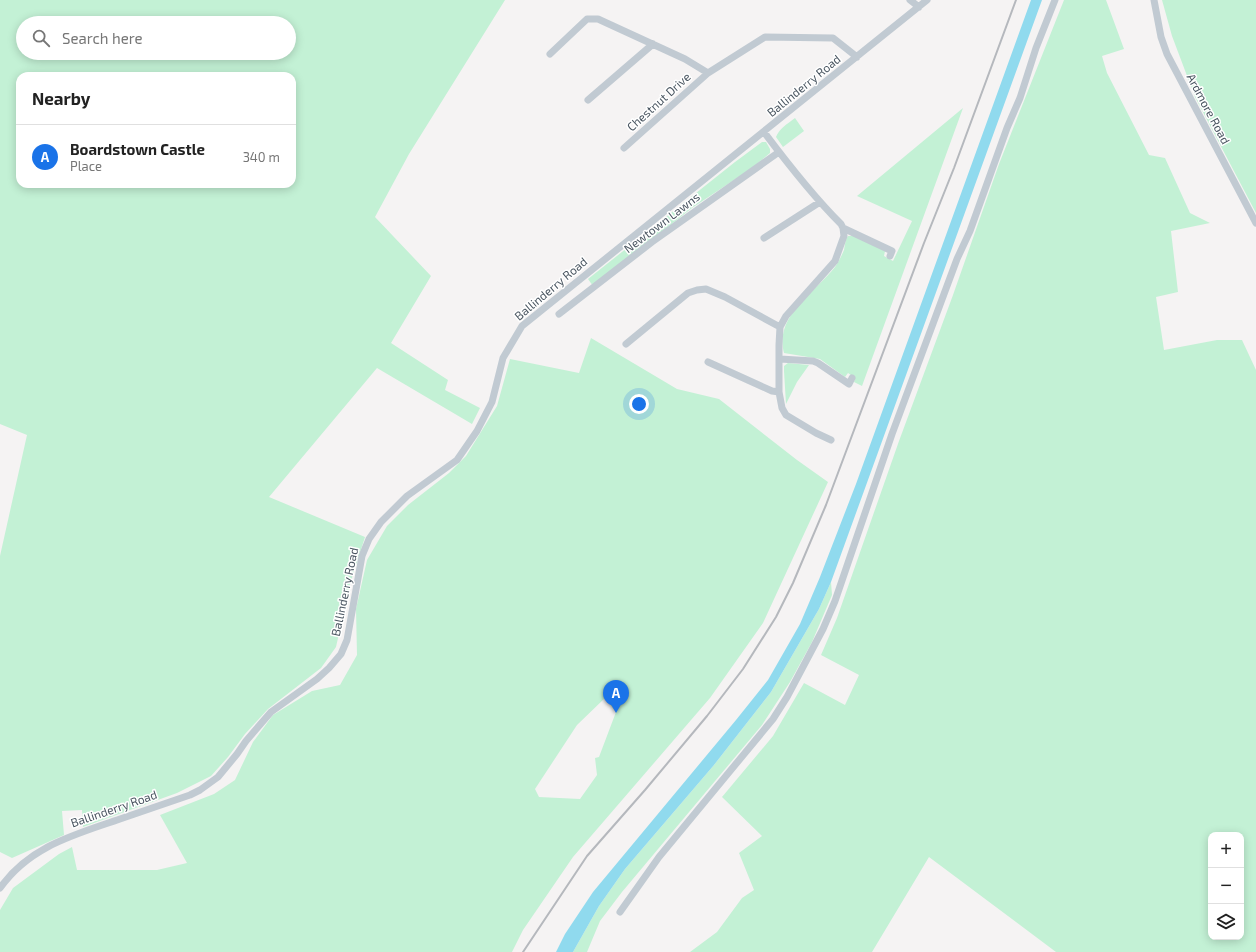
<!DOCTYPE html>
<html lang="en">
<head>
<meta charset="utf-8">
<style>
	:root { --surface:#fff; --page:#f6f6f6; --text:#222; --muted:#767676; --line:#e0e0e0; --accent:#1a73e8 }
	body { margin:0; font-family:"Exo 2",sans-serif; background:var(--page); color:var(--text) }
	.controls { position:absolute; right:12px; bottom:12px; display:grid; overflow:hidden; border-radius:8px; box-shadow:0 2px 10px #0003 }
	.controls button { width:36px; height:36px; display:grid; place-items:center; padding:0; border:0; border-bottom:1px solid var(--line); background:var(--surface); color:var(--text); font:20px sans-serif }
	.you { position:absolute; left:639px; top:404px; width:14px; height:14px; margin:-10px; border:3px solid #fff; border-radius:50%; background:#1a73e8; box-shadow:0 0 0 6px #1a73e833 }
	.badge { display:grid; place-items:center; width:26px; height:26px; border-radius:50%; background:var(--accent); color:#fff; font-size:13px; font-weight:700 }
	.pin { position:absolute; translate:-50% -33px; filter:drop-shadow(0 1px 2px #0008) }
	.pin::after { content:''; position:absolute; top:21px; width:14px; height:12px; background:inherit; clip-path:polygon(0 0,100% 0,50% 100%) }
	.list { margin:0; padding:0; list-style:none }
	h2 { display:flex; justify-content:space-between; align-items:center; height:52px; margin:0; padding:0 16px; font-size:17px }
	h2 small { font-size:13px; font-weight:400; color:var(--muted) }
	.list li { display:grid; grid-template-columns:26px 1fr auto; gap:12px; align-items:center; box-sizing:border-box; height:64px; padding:0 16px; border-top:1px solid var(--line) }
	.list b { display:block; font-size:15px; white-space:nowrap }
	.list p { margin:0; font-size:13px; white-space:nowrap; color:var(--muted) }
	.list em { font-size:13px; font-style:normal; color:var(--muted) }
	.icon { flex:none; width:22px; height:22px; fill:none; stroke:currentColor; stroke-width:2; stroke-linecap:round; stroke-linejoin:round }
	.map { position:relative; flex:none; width:1256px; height:952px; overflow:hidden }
	.search { position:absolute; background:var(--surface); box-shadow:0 2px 10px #0003; left:16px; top:16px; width:280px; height:44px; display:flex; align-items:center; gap:10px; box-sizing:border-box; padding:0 14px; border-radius:22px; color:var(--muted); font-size:15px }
	.panel { position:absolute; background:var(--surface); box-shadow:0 2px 10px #0003; left:16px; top:72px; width:280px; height:116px; border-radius:12px }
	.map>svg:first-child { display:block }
</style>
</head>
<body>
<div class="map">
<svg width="1256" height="952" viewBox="0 0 1256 952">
	<rect width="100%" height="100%" fill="#f5f3f3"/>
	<!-- green -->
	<path fill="#c3f1d5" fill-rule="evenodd" d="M0 0H505L409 154 375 217 431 276 391 343 448 380 445 390 480 408 472 424 377 368 269 497 365 537 350 584 336 647 321 668 268 709 245 734 228 757 211 776 177 793 83 827 82 810 62 811 64 835 12 858 0 852V556L27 435 0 424ZM23 23H289V53H23ZM20 76H292V184H20Z
		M1064 0H1106L1124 49 1102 56 1107 73 1149 155 1165 158 1190 213 1210 223 1171 231 1178 292 1156 297 1164 350 1217 340H1242L1256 370V952H1056L929 857 872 952H690L717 932 742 898 754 890 739 853 762 836 722 797 773 736 804 683 845 705 859 675 821 655 837 618 899 441 953 295 999 164ZM1211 835H1241V937H1211Z
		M1162 0H1256V213L1195 97 1172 36Z
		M963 108 862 386 854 382 855 378 848 373 845 377 820 359 784 353C774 315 815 293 835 267 838 263 842 255 844 250 845 245 845 241 848 236H854L885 251 884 256 893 261 912 221 857 196Z
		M795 118 804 131 783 147 776 137C779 129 787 124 795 118Z
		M762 142H766L770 149V153L752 168 692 208 593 286 588 279 735 162Z
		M591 338 677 389 719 399 797 460 828 482 763 623 710 698 573 857 523 930 512 952H0V910L13 888 59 854 72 847 77 870H157L187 863 160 815 214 794 235 780 253 742 273 715 312 691 340 685 357 655 356 609 367 560 387 526 408 505 449 473 466 456 497 406 510 359 579 373ZM605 698 616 712 599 757 595 758 597 775 580 799 539 797 535 789 577 725Z
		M788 363 809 365 797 382 786 404 784 371V366Z
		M831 582 832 595 812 642 790 682 762 725 622 892 600 921 587 952H573L599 906 625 869 714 765 771 692 819 609Z"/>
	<!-- water -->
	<path fill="#90daee" d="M1031 0H1042L831 582 819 609 771 692 714 765 625 869 599 906 573 952H556L565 934 593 892 736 720 768 680 800 624 820 577 856 484Z"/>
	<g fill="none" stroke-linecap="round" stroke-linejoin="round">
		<!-- minor -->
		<path stroke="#c1cad2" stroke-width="7" d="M910 0 919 7
			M1154 0 1161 37 1167 54 1256 223
			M550 54 587 19H598L685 59 708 73 765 37 833 38 857 57
			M588 100 653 44
			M764 132C788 164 813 196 841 224L843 228 844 236 835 261 786 316 780 327 779 345V392L782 408 786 415 816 433 831 440
			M624 148 708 73
			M843 228 892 251 890 256
			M764 238 820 202
			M559 314 652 242 779 152
			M626 344 688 293 697 290 706 289 725 297 780 327
			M780 359 813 361 818 363 849 384 852 378
			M708 362 772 391 779 392
			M0 888C30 846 74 835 120 819 143 811 166 803 190 795L200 790 218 777 237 754 246 741 271 712 317 679 329 668 341 654 347 640 362 556 369 539 381 522 407 496 457 460 477 431 492 402 503 358 522 326 927 0
			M620 912 659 857 773 719 787 697 823 629 835 601 892 434 957 259 970 231 1007 128 1020 98 1036 48 1055 0"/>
		<!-- rail -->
		<path stroke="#b5b8bd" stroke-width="2" d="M523 952 587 856 645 790 707 716 743 669 776 617 793 583 826 505 924 243 954 168 1016 0"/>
	</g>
	<g text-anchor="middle" stroke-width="3" stroke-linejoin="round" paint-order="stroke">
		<!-- street labels -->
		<g font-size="12" fill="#4a5661" stroke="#fff">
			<text transform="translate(804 86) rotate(-39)" y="4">Ballinderry Road</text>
			<text transform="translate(659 102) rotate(-42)" y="4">Chestnut Drive</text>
			<text transform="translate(1208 109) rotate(62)" y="4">Ardmore Road</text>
			<text transform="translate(662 223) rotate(-37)" y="4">Newtown Lawns</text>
			<text transform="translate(551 289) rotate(-40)" y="4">Ballinderry Road</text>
			<text transform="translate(345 592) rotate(-78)" y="4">Ballinderry Road</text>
			<text transform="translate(114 809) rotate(-19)" y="4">Ballinderry Road</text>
		</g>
	</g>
</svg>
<div class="controls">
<button>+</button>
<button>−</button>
<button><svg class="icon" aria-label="layers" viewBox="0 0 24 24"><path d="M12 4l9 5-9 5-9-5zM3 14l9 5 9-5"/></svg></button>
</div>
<div class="you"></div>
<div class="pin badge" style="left:616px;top:713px">A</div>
<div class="search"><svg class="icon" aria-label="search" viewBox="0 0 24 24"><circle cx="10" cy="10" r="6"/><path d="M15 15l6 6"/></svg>Search here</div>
<section class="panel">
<h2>Nearby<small></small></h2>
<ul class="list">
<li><span class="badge">A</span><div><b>Boardstown Castle</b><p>Place</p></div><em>340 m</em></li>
</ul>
</section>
</div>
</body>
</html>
